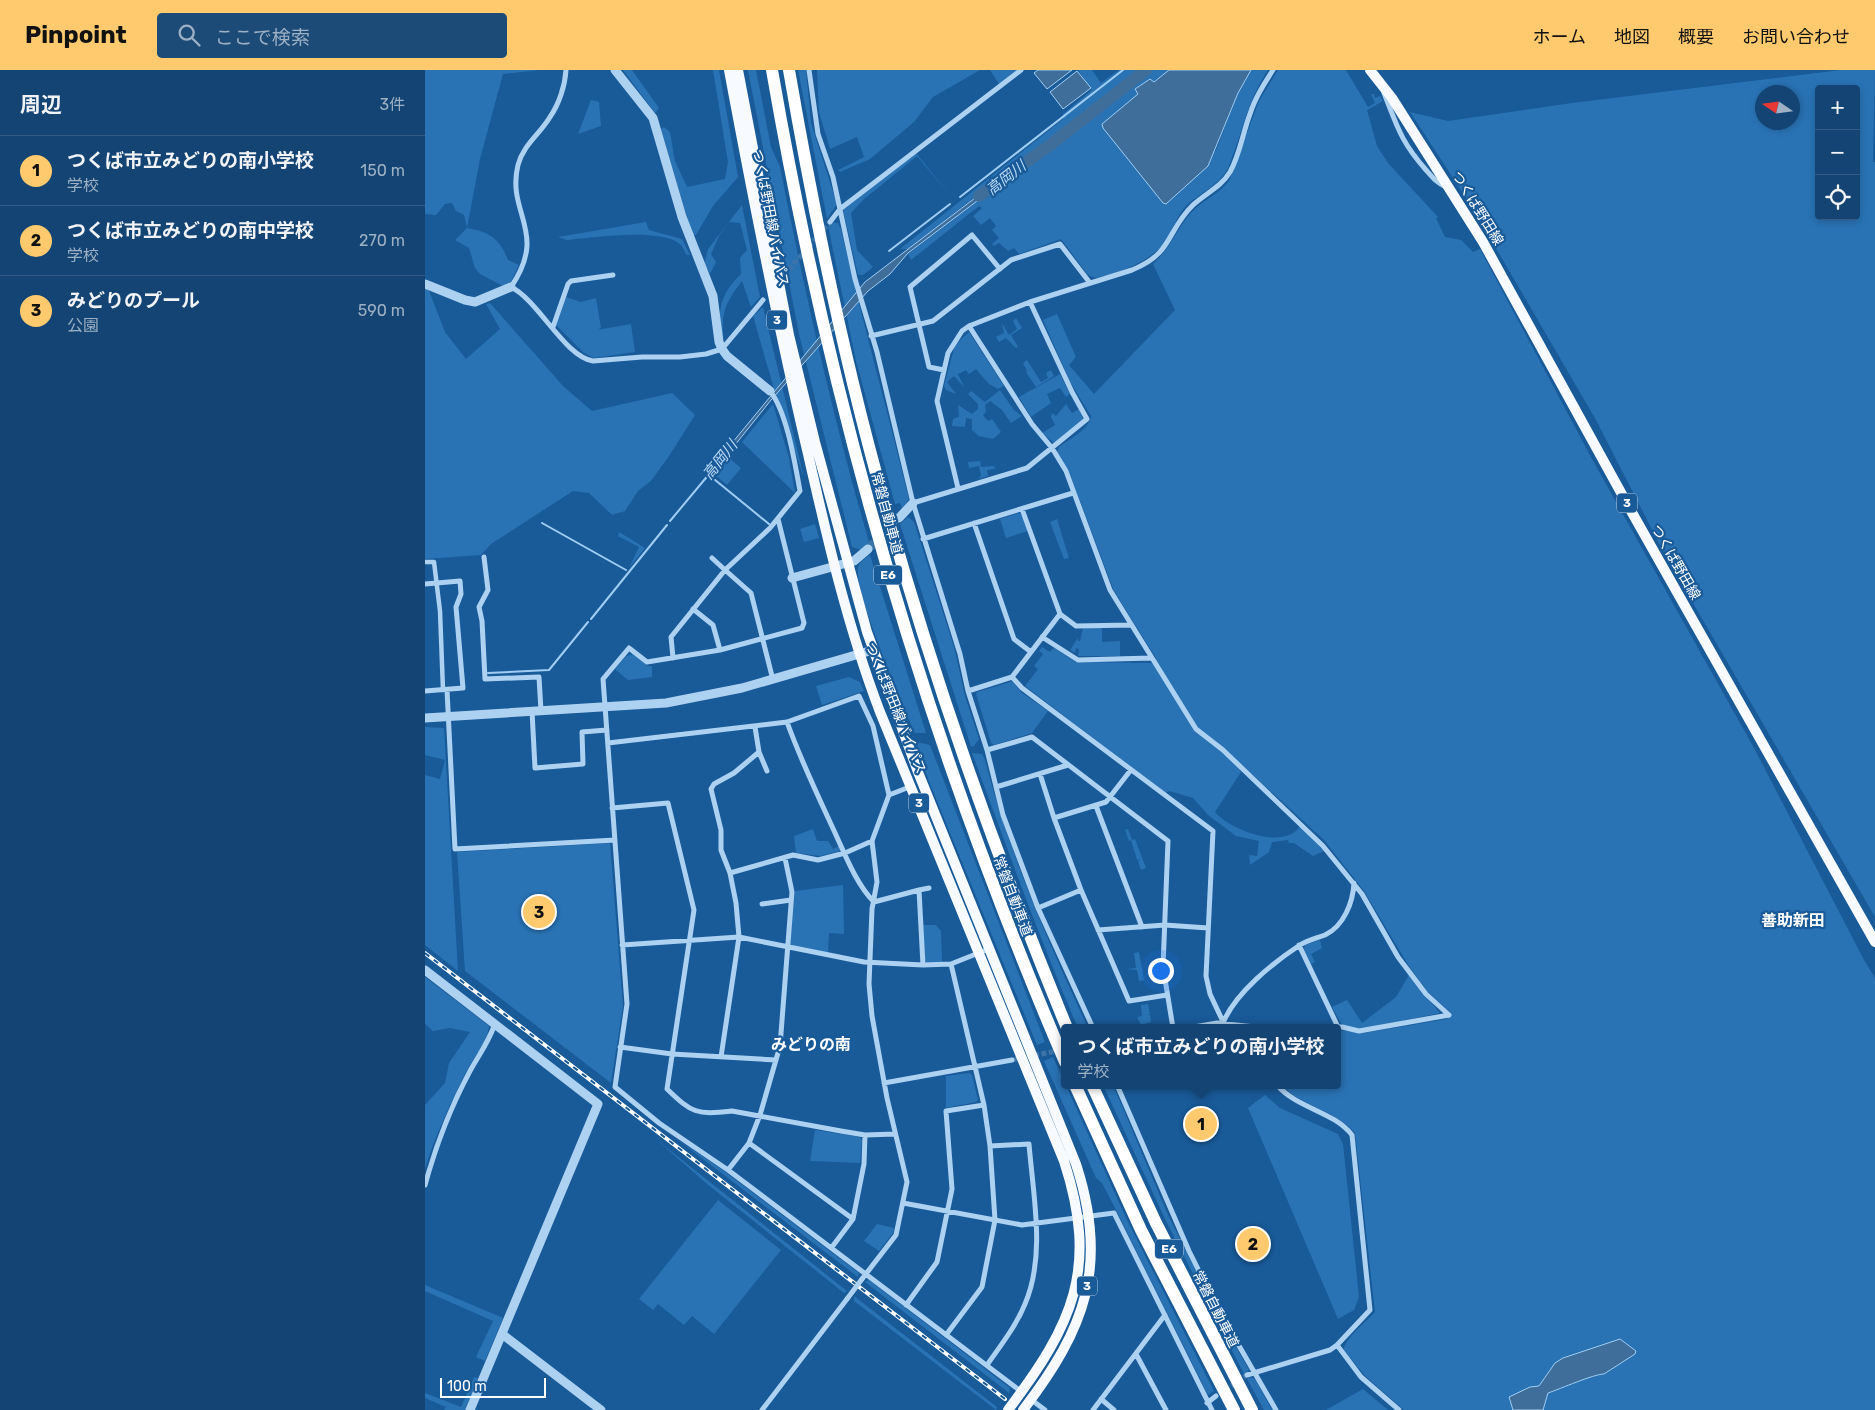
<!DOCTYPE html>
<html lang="ja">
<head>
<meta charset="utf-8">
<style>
	:root { --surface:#134473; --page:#1c4b78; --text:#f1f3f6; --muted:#9db0c4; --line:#325c85; --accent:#ffca6d }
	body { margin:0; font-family:Rubik,"Noto Sans JP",sans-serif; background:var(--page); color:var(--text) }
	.controls { position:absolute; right:15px; top:15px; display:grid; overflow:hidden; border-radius:5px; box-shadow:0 2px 8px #0003 }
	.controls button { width:45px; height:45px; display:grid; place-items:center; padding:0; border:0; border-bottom:1px solid var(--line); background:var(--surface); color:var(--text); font:25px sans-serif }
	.compass { position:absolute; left:1330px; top:15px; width:45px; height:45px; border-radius:50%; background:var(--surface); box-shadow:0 2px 8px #0003; rotate:283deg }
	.scale { position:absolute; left:15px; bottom:12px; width:106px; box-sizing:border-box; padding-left:5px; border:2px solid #fff; border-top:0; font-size:14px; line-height:18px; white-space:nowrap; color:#fff; -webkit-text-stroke:4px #195a99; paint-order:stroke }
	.you { position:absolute; left:735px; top:900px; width:18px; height:18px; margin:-12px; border:4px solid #fff; border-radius:50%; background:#1a73e8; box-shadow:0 0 0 8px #1a73e833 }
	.badge { display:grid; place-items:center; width:32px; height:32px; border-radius:50%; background:var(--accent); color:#111; font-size:16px; font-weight:700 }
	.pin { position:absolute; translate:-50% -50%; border:2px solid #fff; box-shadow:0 1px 5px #0006 }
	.popup { position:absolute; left:636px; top:954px; width:280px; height:65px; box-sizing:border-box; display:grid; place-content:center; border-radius:5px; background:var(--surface); filter:drop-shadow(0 1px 4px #0005); font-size:16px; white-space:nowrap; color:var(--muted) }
	.popup b { font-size:19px; color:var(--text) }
	.popup::after { content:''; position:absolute; left:50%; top:100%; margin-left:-10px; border:10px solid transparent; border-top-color:var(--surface) }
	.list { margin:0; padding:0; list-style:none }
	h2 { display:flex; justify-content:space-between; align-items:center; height:65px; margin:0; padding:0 20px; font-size:21px }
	h2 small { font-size:16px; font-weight:400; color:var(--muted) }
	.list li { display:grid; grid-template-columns:32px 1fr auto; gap:15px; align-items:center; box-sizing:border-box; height:70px; padding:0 20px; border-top:1px solid var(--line) }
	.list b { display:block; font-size:19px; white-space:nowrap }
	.list p { margin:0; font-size:16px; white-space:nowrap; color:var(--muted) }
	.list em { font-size:16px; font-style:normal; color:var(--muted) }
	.icon { flex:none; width:28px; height:28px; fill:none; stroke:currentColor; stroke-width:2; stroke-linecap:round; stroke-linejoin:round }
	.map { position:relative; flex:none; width:1450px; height:1340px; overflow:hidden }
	header { display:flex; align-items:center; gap:30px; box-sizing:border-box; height:70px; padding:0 25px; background:var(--accent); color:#111 }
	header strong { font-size:24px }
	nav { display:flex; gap:28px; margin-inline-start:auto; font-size:18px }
	.search { width:350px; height:45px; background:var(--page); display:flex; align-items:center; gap:12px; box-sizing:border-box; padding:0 18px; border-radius:5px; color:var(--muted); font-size:19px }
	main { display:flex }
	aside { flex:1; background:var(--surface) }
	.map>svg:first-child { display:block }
</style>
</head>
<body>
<header>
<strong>Pinpoint</strong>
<div class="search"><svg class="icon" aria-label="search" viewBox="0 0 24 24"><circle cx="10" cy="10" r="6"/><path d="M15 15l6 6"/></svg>ここで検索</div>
<nav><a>ホーム</a><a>地図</a><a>概要</a><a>お問い合わせ</a></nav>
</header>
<main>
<aside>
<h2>周辺<small>3件</small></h2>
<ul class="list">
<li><span class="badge">1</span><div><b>つくば市立みどりの南小学校</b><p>学校</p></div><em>150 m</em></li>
<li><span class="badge">2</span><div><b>つくば市立みどりの南中学校</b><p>学校</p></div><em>270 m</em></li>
<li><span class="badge">3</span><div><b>みどりのプール</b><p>公園</p></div><em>590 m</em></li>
</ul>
</aside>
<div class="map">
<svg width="1450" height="1340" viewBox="0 0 1450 1340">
	<rect width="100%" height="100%" fill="#195a99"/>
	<!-- green -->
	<path fill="#2973b5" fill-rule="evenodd" d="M0 0H114L78 4 55 89 42 158C64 162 75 168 83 190L94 195 86 212 78 216 55 204 50 198 44 178 30 170 42 158 39 145 31 141 27 133 20 134 11 145 0 144Z
		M198 0H207L234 38 230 43Z
		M288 0H294L313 107 288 136 271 165H267L236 59 239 57 245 62 250 91 262 117 300 109 303 92Z
		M323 0H331L346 77 355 97C380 224 408 348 444 472L436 480 427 477 374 264Z
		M373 0H381L386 53 412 134 402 149Z
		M392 0H555L508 27 489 52 445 89 415 102 413 100 439 87 432 67 405 79 394 42Z
		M565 0H592L574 14Z
		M653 0H667L676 13 694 0H716L669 38 655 46 619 78 597 90 483 179H475L638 49V44L667 20Z
		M723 0H744L728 12 725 9 710 19 713 24 679 57 738 133 741 134 791 80 813 23 826 0H843C822 31 817 65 803 98 795 115 773 124 761 136 752 146 748 158 742 169 727 192 696 202 670 208L663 205 636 169 594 184 589 178 583 181 574 173 569 176 567 174 574 168 567 160 571 156 565 148 556 155 548 146 557 138 554 136 486 190 483 184Z
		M853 0H921L943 37 950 33 946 24H949L950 28 955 26 958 31 942 40 952 76 963 93 1013 147 1011 148 1020 167 1036 170 1048 182 1055 179 1167 389 1329 678 1439 890 1450 908V1340H979L940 1306 919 1280C919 1269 942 1251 950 1242L930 1063C911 1040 877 1037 857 1015H912V960L939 963 1022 949 1025 942 1003 922 985 898 939 821 899 770 817 695 814 699 816 702 790 742C805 760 860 781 875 756L899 781 888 786 869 773H864L863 770 847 772 844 782 825 795 824 785 832 786 834 771 811 766 783 745 768 728 744 721 740 723 600 616 613 599 609 596 618 584 614 581 617 577 625 582 629 578 651 592 726 593 731 588 689 521 645 404 632 382 634 377C643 370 665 359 666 346L645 312 618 250 632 244 651 287 644 295 669 324 750 240 728 194C748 176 753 154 771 138 782 128 795 123 804 111L834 31Z
		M1416 0H1450L1448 92H1450V847L1239 483 1171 350 1047 137 985 42 1023 51 1147 33ZM1394 19H1431V146H1394ZM1338 22H1368V52H1338Z
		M166 30 174 32 176 56 153 64Z
		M491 83 527 128 492 86 438 130 426 143 432 180 448 197 438 205H433L418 140Z
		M317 135 335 227 326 237 317 211C301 232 295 243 299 270 290 242 296 223 316 204L315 188 322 180 315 153 304 152 294 166 286 184 291 192 285 204 279 194 283 179Z
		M221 152 224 160 257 169 265 185H262C260 183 258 177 256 175 237 157 167 168 142 170L133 167Z
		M407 152 413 153 416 159C437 250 462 339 484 429L477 439 475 433 470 434 431 291 403 156Z
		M0 217 3 218 20 262 41 289 75 259 61 234 65 233 138 316 167 341 247 323 270 345 244 386 226 411 213 421 200 441 187 445 164 423 148 421 66 474 56 485 0 489Z
		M141 227 156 232 171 228 176 258 172 260 206 254 210 282 169 288 161 284V282L160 284 131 255Z
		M338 237 379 408 349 319 328 246Z
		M591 248 597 258 586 265 593 277 591 278 581 268 574 272 571 267 579 263 577 253 584 265 592 259 588 251Z
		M544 262 579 316 573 319 564 314 551 299 544 304 541 300 533 304 539 317 529 306 522 312 531 324 521 320 519 316 530 275Z
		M602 290 616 312 623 308 621 303 626 300 629 306 611 317 601 302 602 301 598 293Z
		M635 304 645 324 641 327 635 318 622 324 626 333 606 347 594 327Z
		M575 320 589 340 597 346 586 353 577 340 565 331 560 335 561 342 558 345 563 351 567 349 576 362 568 369 554 366 547 360V349L541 348 540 357 527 356 528 349 534 347 533 335 547 344 553 339V334L543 324 546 321 560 332Z
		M348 334 364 388 370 423 317 372Z
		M641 334 647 343 654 339 658 349 629 373 617 363 630 355 626 347 627 343 631 346Z
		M304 388 316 398 302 415 290 405Z
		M555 391 556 397 569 396 570 399 562 400 563 406 553 409 556 406 554 396 544 398 543 392Z
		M594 443 597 444 603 461 581 468 575 449Z
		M483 447 489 452 529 577 540 626 554 669 549 676 546 677 475 454Z
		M632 449 644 488 639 489 625 452Z
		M390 454 394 468 379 472 375 459Z
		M194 462 220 478 204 498 214 477 193 466Z
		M445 485 501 663H490C480 639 424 512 434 495 436 491 442 487 445 485Z
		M658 558H677V572L695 571V586H653L654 579 651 578 650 583 645 580 653 568V571H655Z
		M208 584 223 596H227V607L203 610 190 599 201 586Z
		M424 607 435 612 439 621 397 635 391 616Z
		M585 612H588L596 622 623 641 607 663 569 675 566 673 551 624 552 622Z
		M0 657 19 658 33 901 0 875V705L15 709 20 690 0 685Z
		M491 672 505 675 620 972 612 975 503 709Z
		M547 683 557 684 560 690C584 783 623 871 663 958H653C614 868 581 775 547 683Z
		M388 759 392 771H403L408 779 414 776 415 781 395 786 371 783 369 766Z
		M703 759 707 770 710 769 721 798 716 800 713 791 716 789 712 790 706 770 704 771 700 760Z
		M185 773 198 936 186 1013 40 901 32 782Z
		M418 815 419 864 404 863 403 883 367 877 365 874 370 821Z
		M498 855H511L516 861 517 892 502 893 500 890Z
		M895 870 897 878 886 884 890 892 886 894 879 879 880 875Z
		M714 882 719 910 714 911 712 900 702 899 711 898 709 883Z
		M984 905 1015 943 935 960 917 955 907 937 922 930 937 953 971 927Z
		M0 907 64 956C62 974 50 985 42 1000 26 1033 10 1065 0 1099V1035L20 1013 24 993 45 962 25 958 8 961 0 954Z
		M723 934 725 944 722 945H725L726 952 716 955 712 947 717 946 716 935Z
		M628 987 702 1150 789 1321 783 1325 689 1136 677 1113 671 1108 619 991Z
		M544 1003 547 1005 553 1030 551 1032 521 1038V1006Z
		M678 1015H688L743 1145 794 1247 824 1300 819 1304 740 1149Z
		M840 1025 855 1038 913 1064 918 1074 934 1227 929 1240 913 1249 823 1038Z
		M390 1060 435 1067 437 1070 435 1093 385 1091Z
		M232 1070 422 1221 419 1223 282 1114Z
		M253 1070 295 1098 434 1203 433 1207Z
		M293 1130 356 1180 289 1264 267 1246 259 1255 233 1234 228 1240 214 1229Z
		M452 1154 469 1158 468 1163 454 1181 439 1171Z
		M444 1210 585 1318 584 1323 440 1212Z
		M0 1215 78 1248 60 1291 51 1287 68 1251 0 1221Z
		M429 1226 572 1337 571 1340 429 1231Z
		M49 1307 53 1308 40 1340H19L21 1337 0 1328V1323L36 1337Z
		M825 1307 830 1309 847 1340H839L822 1309Z
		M938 1319 963 1340H901Z"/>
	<!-- water -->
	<path fill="#406e9a" stroke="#a0cdf3" d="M613 0H647L622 19 609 3Z
		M744 0H826L813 23 783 96 741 134 738 133 678 58 677 54 713 24 710 19 725 9 729 12Z
		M652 1 666 18 638 39 625 22Z
		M567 115 568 119 483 183 465 204 443 221 346 330 286 405 283 402 440 212Z
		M1195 1269 1211 1281 1210 1284 1179 1304C1169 1304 1135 1319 1123 1323L1118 1340H1088L1084 1327 1105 1317 1114 1316 1130 1293 1138 1288Z"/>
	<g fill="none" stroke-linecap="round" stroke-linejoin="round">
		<!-- stream -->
		<path stroke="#a0cdf3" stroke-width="2" d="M535 127 698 0
			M464 181 525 134
			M284 405 344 454
			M245 451 285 403
			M117 453 201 500
			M166 549 242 455
			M63 603 124 600 163 552"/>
		<!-- river -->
		<path stroke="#406e9a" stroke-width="12" d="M554 126 625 75 721 0"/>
		<!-- minor-tunnel -->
		<path stroke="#3c73a8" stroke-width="5" stroke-dasharray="5 2.5" stroke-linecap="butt" d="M354 211 405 152
			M587 990 636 980
			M800 1320 822 1305"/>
		<!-- tertiary-tunnel -->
		<path stroke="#3c73a8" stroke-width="9" stroke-dasharray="9 4.5" stroke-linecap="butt" d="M443 479 469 452"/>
		<!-- pedestrian -->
		<path stroke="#add1f1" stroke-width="4.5" d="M0 492H9L15 541 18 620"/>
		<!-- minor -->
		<path stroke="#add1f1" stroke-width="5" d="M141 0C140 16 134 34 125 47 115 64 98 75 93 95 81 144 124 161 86 217 113 230 140 287 168 291L217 287H255L281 284 297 279 338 230
			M384 0 393 64 408 107 430 209 452 282 488 433 535 584 543 621 562 680 578 745 613 838 668 958
			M959 23C972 56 976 72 1001 100 1008 108 1012 113 1021 117
			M405 152 415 139 596 0
			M544 256 607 354 627 378 641 401 685 520 771 659 798 680 898 776 937 824 973 887 1001 924 1024 945
			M128 257 143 214 146 211 188 205
			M446 266 508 251 586 190 635 174 665 213
			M519 300 504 297 485 217 547 165 575 199
			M533 418 512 331 523 283 537 261 544 256 605 232 707 200C749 183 741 161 768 135 781 123 796 117 805 102 815 84 818 62 825 44 830 28 839 14 848 0
			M488 433 602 398 662 349 647 322 605 232
			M353 449 379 553 377 558 295 580 222 592 204 578 178 609 202 934 190 1017 234 1053 303 1100 598 1323
			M549 453 589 569 606 582
			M498 469 648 423
			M59 487 63 520 54 537 57 551 60 609 114 607 116 641
			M287 488 300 500 345 458 375 421C370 394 362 342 345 321
			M0 514 35 511 36 524 31 537 38 618 0 621
			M268 539 288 555 295 580
			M635 544 651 556 706 555
			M617 567 653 590 726 588
			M248 588 246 567 300 500 326 523 348 610
			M587 607 597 618 788 761 781 906 785 924 801 958
			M22 620 30 779 190 770
			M543 621 587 607 635 544 597 439
			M107 641 110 698 158 694 157 662 182 660
			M362 652C376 691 394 728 411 765 421 787 432 815 449 832L494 820 498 895
			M183 673 362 652 434 626 448 656 464 725 447 771 452 812 447 839 444 914 447 946 462 1028 482 1112 471 1165 437 1209
			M562 680 607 667 743 771 738 897 748 958
			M334 682 342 701
			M615 704 629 748 656 820
			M571 717 643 695
			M464 725 487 716
			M671 736 717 857
			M187 738 243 733 269 840 242 1019C267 1043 271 1045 307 1041L416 1061 440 1065 470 1064
			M629 748 681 732 705 701
			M305 803 296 780V760L286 719 289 714 309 703 334 682 330 657
			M494 820 504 818
			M337 834 366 830
			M613 838 656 820 704 931 742 925
			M673 860 740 855 783 858
			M197 875 314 867 439 892 498 895 526 894 566 878
			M874 875 913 957
			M798 953C810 923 849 892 875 875 883 870 892 868 900 865 919 856 928 832 929 813
			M763 958 792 953 830 957H917L934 961 1024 945
			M195 977 247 984 351 990
			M296 987 314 867 311 833 305 803 368 785 393 790 420 783 447 771
			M459 1013 587 990
			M692 1015 764 1181 794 1241 851 1340
			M852 1015C873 1039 908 1041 927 1065L945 1240 912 1275 936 1307 974 1340
			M324 1073 428 1149
			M303 1100 324 1073 335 1045 355 976 367 822 360 788
			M0 1115C11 1075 25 1038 45 1001 55 983 62 975 70 954
			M478 1133 597 1155 689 1143 787 1340
			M407 1177 428 1149 439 1094 440 1065
			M481 1235 512 1192 527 1119 521 1041 559 1035
			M521 1265 557 1217 570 1150 565 1076 559 1035 526 894
			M711 1284 741 1340
			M562 1295C576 1275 591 1256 600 1234 621 1185 608 1125 604 1074L565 1076
			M822 1305 905 1280 912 1275
			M604 1328 620 1340
			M676 1329 689 1340
			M782 1333 791 1326
			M337 1340 422 1229
			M668 1340 740 1245"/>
		<!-- tertiary -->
		<path stroke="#add1f1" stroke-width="9" d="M190 0 228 48 257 147 288 226 294 272 297 279 302 286 345 321
			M0 214 40 230 50 232 86 217
			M474 448 488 433
			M367 508 429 491 443 479
			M0 648 241 633 317 618 448 580
			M0 900 173 1034 45 1340
			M77 1264 176 1340"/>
		<!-- primary -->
		<path stroke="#f7fbff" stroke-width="10" d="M304 0C328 129 353 257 383 384 403 472 423 558 455 642L639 1091C674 1199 648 1254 583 1340
			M313 0 364 265 390 372 442 562 493 702 651 1094C684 1195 661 1258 598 1340
			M945 0 967 28 1058 172 1205 439 1450 872"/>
		<!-- motorway -->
		<path stroke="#fff" stroke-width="12" d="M347 0C406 341 503 674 640 992
			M364 0C389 145 419 290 459 432 509 611 571 786 642 958
			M650 1015 716 1160 809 1340
			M667 1015 731 1153 827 1340"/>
		<defs>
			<path id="rail" d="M0 883 580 1329"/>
		</defs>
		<!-- rail casing -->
		<use href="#rail" stroke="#fff" stroke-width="4"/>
		<!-- rail -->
		<use href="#rail" stroke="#195a99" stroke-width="2" stroke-dasharray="5.5" stroke-linecap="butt"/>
		<!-- minor-bridge -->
		<path stroke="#add1f1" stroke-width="5" d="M422 1229 437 1209"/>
	</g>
	<g text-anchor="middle" stroke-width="4.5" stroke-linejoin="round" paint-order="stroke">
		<!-- shield labels -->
		<g fill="#195a99" stroke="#bacee0" stroke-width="1">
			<rect x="342" y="240.5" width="20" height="19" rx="4"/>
			<rect x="1192" y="423.5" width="20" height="19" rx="4"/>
			<rect x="449" y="495.5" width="28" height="19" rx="4"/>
			<rect x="484" y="723.5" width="20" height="19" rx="4"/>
			<rect x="730" y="1169.5" width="28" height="19" rx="4"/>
			<rect x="652" y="1206.5" width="20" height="19" rx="4"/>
		</g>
		<g font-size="12" font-weight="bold" fill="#fff">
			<text x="352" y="254">3</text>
			<text x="1202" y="437">3</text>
			<text x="463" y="509">E6</text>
			<text x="494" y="737">3</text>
			<text x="744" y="1183">E6</text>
			<text x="662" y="1220">3</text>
		</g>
		<!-- street labels -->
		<g font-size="14" fill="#fff" stroke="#195a99">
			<text transform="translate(1053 138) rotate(58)" y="5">つくば野田線</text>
			<text transform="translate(346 148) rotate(79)" y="5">つくば野田線バイパス</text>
			<text transform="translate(462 443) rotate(75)" y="5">常磐自動車道</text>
			<text transform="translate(1251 492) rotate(60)" y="5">つくば野田線</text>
			<text transform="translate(471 638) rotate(68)" y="5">つくば野田線バイパス</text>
			<text transform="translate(588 826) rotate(69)" y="5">常磐自動車道</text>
			<text transform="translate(791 1239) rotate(63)" y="5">常磐自動車道</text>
		</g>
		<!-- water labels -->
		<g font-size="15" font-style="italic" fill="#badbf7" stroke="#195a99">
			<text transform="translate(581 108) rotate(-38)" y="5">高岡川</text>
			<text transform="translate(295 390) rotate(-51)" y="5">高岡川</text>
		</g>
		<!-- quarter labels -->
		<g font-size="16" font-weight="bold" fill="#fff" stroke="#195a99">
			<text x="1368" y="856">善助新田</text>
			<text x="386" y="980">みどりの南</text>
		</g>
	</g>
</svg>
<div class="controls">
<button>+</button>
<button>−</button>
<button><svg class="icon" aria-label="locate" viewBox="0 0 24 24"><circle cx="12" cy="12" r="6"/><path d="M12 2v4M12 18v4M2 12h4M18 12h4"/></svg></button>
</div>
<svg class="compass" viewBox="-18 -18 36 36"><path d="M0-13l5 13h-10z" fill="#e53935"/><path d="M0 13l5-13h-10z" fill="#9db0c4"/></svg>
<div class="scale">100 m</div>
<div class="you"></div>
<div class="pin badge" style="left:776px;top:1054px">1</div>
<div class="popup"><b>つくば市立みどりの南小学校</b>学校</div>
<div class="pin badge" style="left:828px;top:1174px">2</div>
<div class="pin badge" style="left:114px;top:842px">3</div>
</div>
</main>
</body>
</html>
